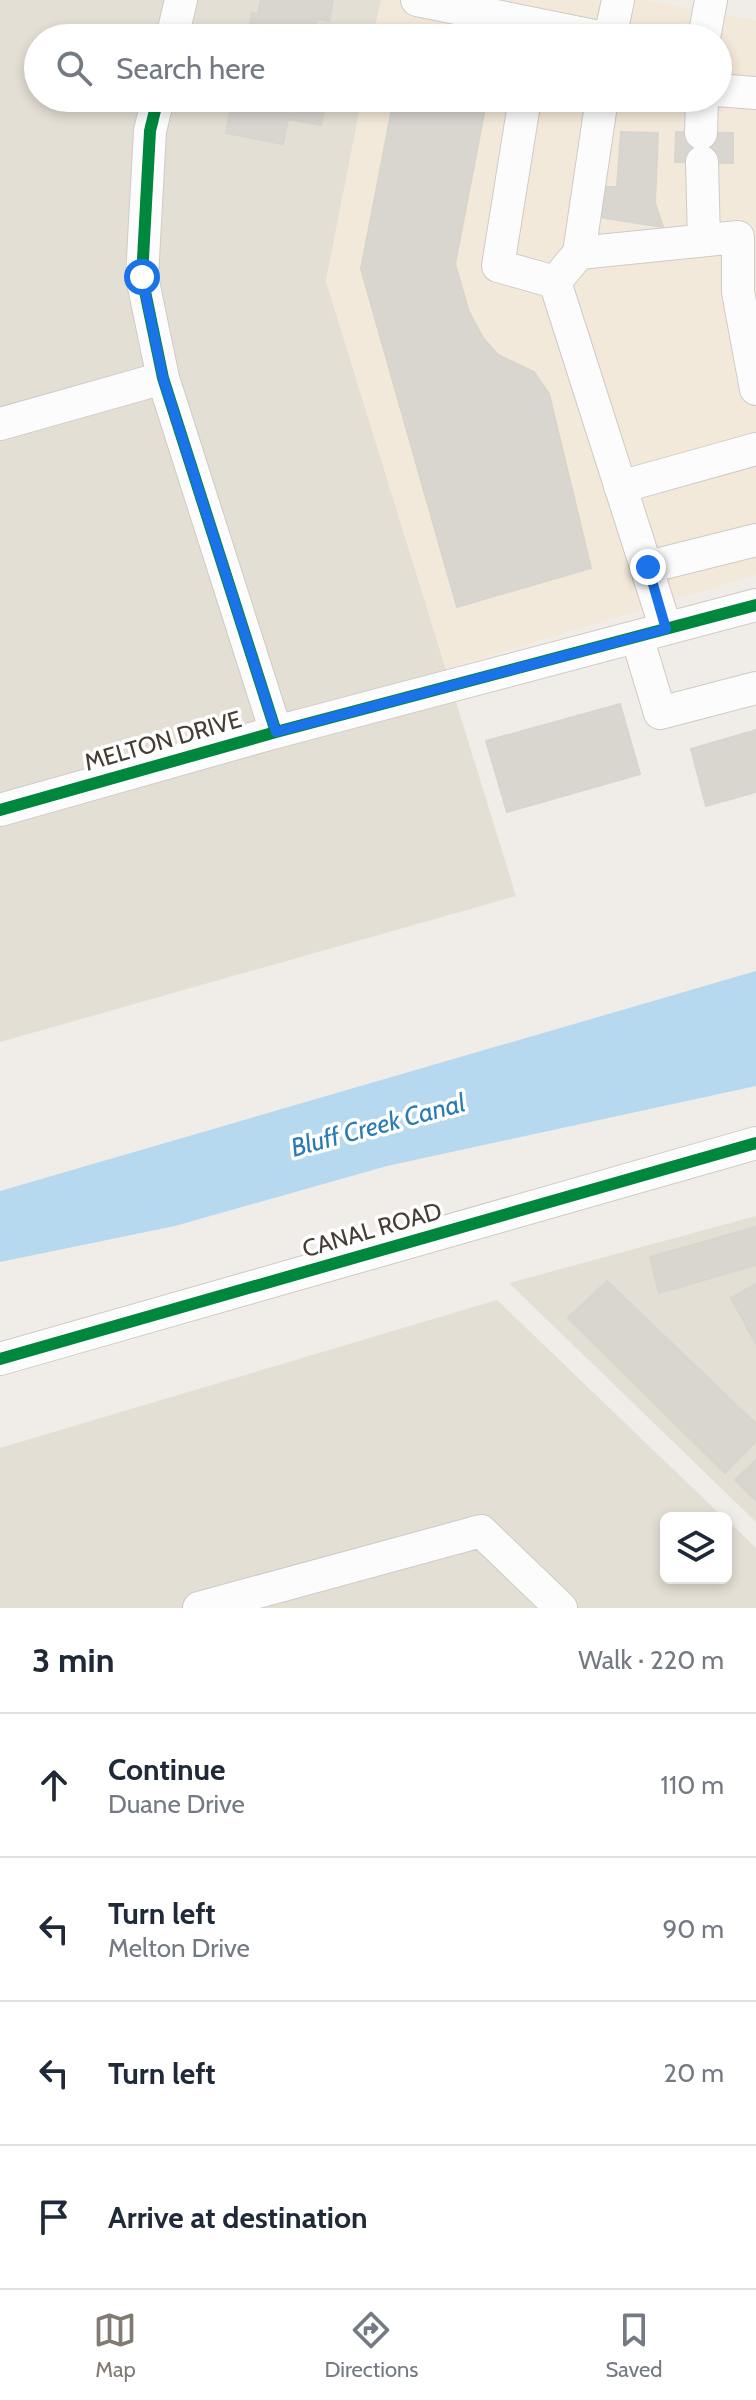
<!DOCTYPE html>
<html lang="en">
<head>
<meta charset="utf-8">
<style>
	:root { --surface:#fff; --page:#f6f6f7; --text:#1f2937; --muted:#747a83; --line:#e0e1e3; --accent:#827b73 }
	body { margin:0; font-family:Cabin,sans-serif; background:var(--page); color:var(--text) }
	.controls { position:absolute; right:24px; bottom:24px; display:grid; overflow:hidden; border-radius:12px; box-shadow:0 4px 12px #0003 }
	.controls button { width:72px; height:72px; display:grid; place-items:center; padding:0; border:0; border-bottom:2px solid var(--line); background:var(--surface); color:var(--text); font:40px sans-serif }
	.stop { position:absolute; width:24px; height:24px; margin:-18px; border:6px solid #1a73e8; border-radius:50%; background:#fff }
	.stop.end { background:#1a73e8; border-color:#fff; box-shadow:0 2px 8px #0008 }
	.list { margin:0; padding:0; list-style:none }
	h2 { display:flex; justify-content:space-between; align-items:center; height:104px; margin:0; padding:0 32px; font-size:34px }
	h2 small { font-size:26px; font-weight:400; color:var(--muted) }
	.list li { display:grid; grid-template-columns:52px 1fr auto; gap:24px; align-items:center; box-sizing:border-box; height:144px; padding:0 32px; border-top:2px solid var(--line) }
	.list b { display:block; font-size:30px; white-space:nowrap }
	.list p { margin:0; font-size:26px; white-space:nowrap; color:var(--muted) }
	.list em { font-size:26px; font-style:normal; color:var(--muted) }
	.icon { flex:none; width:44px; height:44px; fill:none; stroke:currentColor; stroke-width:2; stroke-linecap:round; stroke-linejoin:round }
	.map { position:relative; flex:none; width:756px; height:1608px; overflow:hidden }
	.search { position:absolute; background:var(--surface); box-shadow:0 4px 12px #0003; left:24px; right:24px; top:24px; height:88px; display:flex; align-items:center; gap:20px; box-sizing:border-box; padding:0 28px; border-radius:44px; color:var(--muted); font-size:30px }
	.sheet { height:680px; background:var(--surface) }
	nav { display:flex; justify-content:space-around; align-items:center; box-sizing:border-box; height:112px; border-top:2px solid var(--line); background:var(--surface); font-size:22px; color:var(--muted) }
	nav a { display:grid; justify-items:center; gap:4px }
	nav .on { color:var(--accent) }
	.map>svg:first-child { display:block }
</style>
</head>
<body>
<div class="map">
<svg width="756" height="1608" viewBox="0 0 756 1608">
	<rect width="100%" height="100%" fill="#f0ede8"/>
	<!-- residential -->
	<path fill="#e4dfd5" d="M0 0H381L373 38H38V98H362L326 281 516 896 0 1042Z
		M756 1216V1522L509 1283Z
		M497 1300 724 1518H666V1578H726V1519L756 1548V1608H0V1448Z"/>
	<!-- commercial -->
	<path fill="#f3e9da" d="M381 0H644L756 20V575L446 669 326 281 362 98H718V38H373Z"/>
	<!-- water -->
	<path fill="#b6d9f0" d="M756 971V1086L387 1166 175 1226 0 1262V1191Z"/>
	<!-- building -->
	<path fill="#d9d6d0" stroke="#d8d4ce" stroke-width="2" d="M261 0H333L329 21 317 19 313 38H248L252 13 258 14Z
		M407 30 447 38H406Z
		M242 98H326L321 125 288 119 283 144 226 133 231 107 240 104Z
		M394 98H487L455 264 469 312 483 338 498 355 534 372 549 394 591 568 457 607 361 269Z
		M621 132 658 133 655 203 663 227 597 217 598 187H617Z
		M676 132 733 133V163L675 162Z
		M620 704 640 774 507 812 486 741Z
		M756 730V792L706 806 691 749Z
		M756 1227V1265L659 1293 650 1257Z
		M607 1281 756 1424V1441L725 1473 568 1318Z
		M756 1284V1344L731 1298Z
		M756 1460V1501L735 1480Z"/>
	<g fill="none" stroke-linecap="round" stroke-linejoin="round">
		<defs>
			<path id="minor" d="M417 0 604 38
				M172 38 181 0
				M610 38 618 0
				M704 38 711 0
				M718 90 756 93
				M158 98 150 131 142 277 163 378 276 732
				M525 98 498 266 555 282
				M602 98 579 253 555 282 666 629
				M701 133 702 98
				M702 162 704 240
				M579 253 738 237V292L756 389
				M0 424 163 378
				M620 487 756 449
				M648 567 756 540
				M637 637 660 713 756 688
				M0 810 276 732 756 605
				M0 1359 756 1143
				M199 1608 481 1531 561 1608"/>
		</defs>
		<!-- minor casing -->
		<use href="#minor" stroke="#cecbc6" stroke-width="34"/>
		<!-- minor -->
		<use href="#minor" stroke="#fdfcfc" stroke-width="32"/>
		<defs>
			<path id="cycleway" d="M158 98 150 131 142 277 163 378 276 732
				M0 810 276 732 756 605
				M0 1359 756 1143"/>
		</defs>
		<!-- cycleway casing -->
		<use href="#cycleway" stroke="#fff" stroke-width="17"/>
		<!-- cycleway -->
		<use href="#cycleway" stroke="#00873e" stroke-width="12"/>
	</g>
	<g fill="none" stroke-linecap="round" stroke-linejoin="round">
		<!-- route -->
		<path stroke="#1a73e8" stroke-width="10" d="M142 277 163 378 276 732 666 629 648 567"/>
	</g>
	<g text-anchor="middle" stroke-width="7" stroke-linejoin="round" paint-order="stroke">
		<!-- street labels -->
		<g font-size="24" fill="#463e34" stroke="#fff">
			<text transform="translate(163 741) rotate(-16)" y="8">MELTON DRIVE</text>
			<text transform="translate(372 1230) rotate(-16)" y="8">CANAL ROAD</text>
		</g>
		<!-- water labels -->
		<g font-size="26" font-style="italic" fill="#297cb6" stroke="#fff">
			<text transform="translate(378 1125) rotate(-15)" y="9">Bluff Creek Canal</text>
		</g>
	</g>
</svg>
<div class="controls">
<button><svg class="icon" aria-label="layers" viewBox="0 0 24 24"><path d="M12 4l9 5-9 5-9-5zM3 14l9 5 9-5"/></svg></button>
</div>
<div class="stop" style="left:142px;top:277px"></div>
<div class="stop end" style="left:648px;top:567px"></div>
<div class="search"><svg class="icon" aria-label="search" viewBox="0 0 24 24"><circle cx="10" cy="10" r="6"/><path d="M15 15l6 6"/></svg>Search here</div>
</div>
<section class="sheet">
<h2>3 min<small>Walk · 220 m</small></h2>
<ul class="list">
<li><svg class="icon" aria-label="ahead" viewBox="0 0 24 24"><path d="M12 20V5M6 11l6-6 6 6"/></svg><div><b>Continue</b><p>Duane Drive</p></div><em>110 m</em></li>
<li><svg class="icon" aria-label="left" viewBox="0 0 24 24"><path d="M17 20v-9H6M10 6l-5 5 5 5"/></svg><div><b>Turn left</b><p>Melton Drive</p></div><em>90 m</em></li>
<li><svg class="icon" aria-label="left" viewBox="0 0 24 24"><path d="M17 20v-9H6M10 6l-5 5 5 5"/></svg><div><b>Turn left</b></div><em>20 m</em></li>
<li><svg class="icon" aria-label="arrive" viewBox="0 0 24 24"><path d="M6 21V4h12l-3 4 3 4H6"/></svg><div><b>Arrive at destination</b></div></li>
</ul>
</section>
<nav>
<a class="on"><svg class="icon" aria-label="map" viewBox="0 0 24 24"><path d="M3 6l6-2 6 2 6-2v14l-6 2-6-2-6 2zM9 4v14M15 6v14"/></svg>Map</a>
<a><svg class="icon" aria-label="directions" viewBox="0 0 24 24"><path d="M12 3l9 9-9 9-9-9zM9 14v-3h6M13 9l2 2-2 2"/></svg>Directions</a>
<a><svg class="icon" aria-label="saved" viewBox="0 0 24 24"><path d="M7 4h10v16l-5-4-5 4z"/></svg>Saved</a>
</nav>
</body>
</html>
